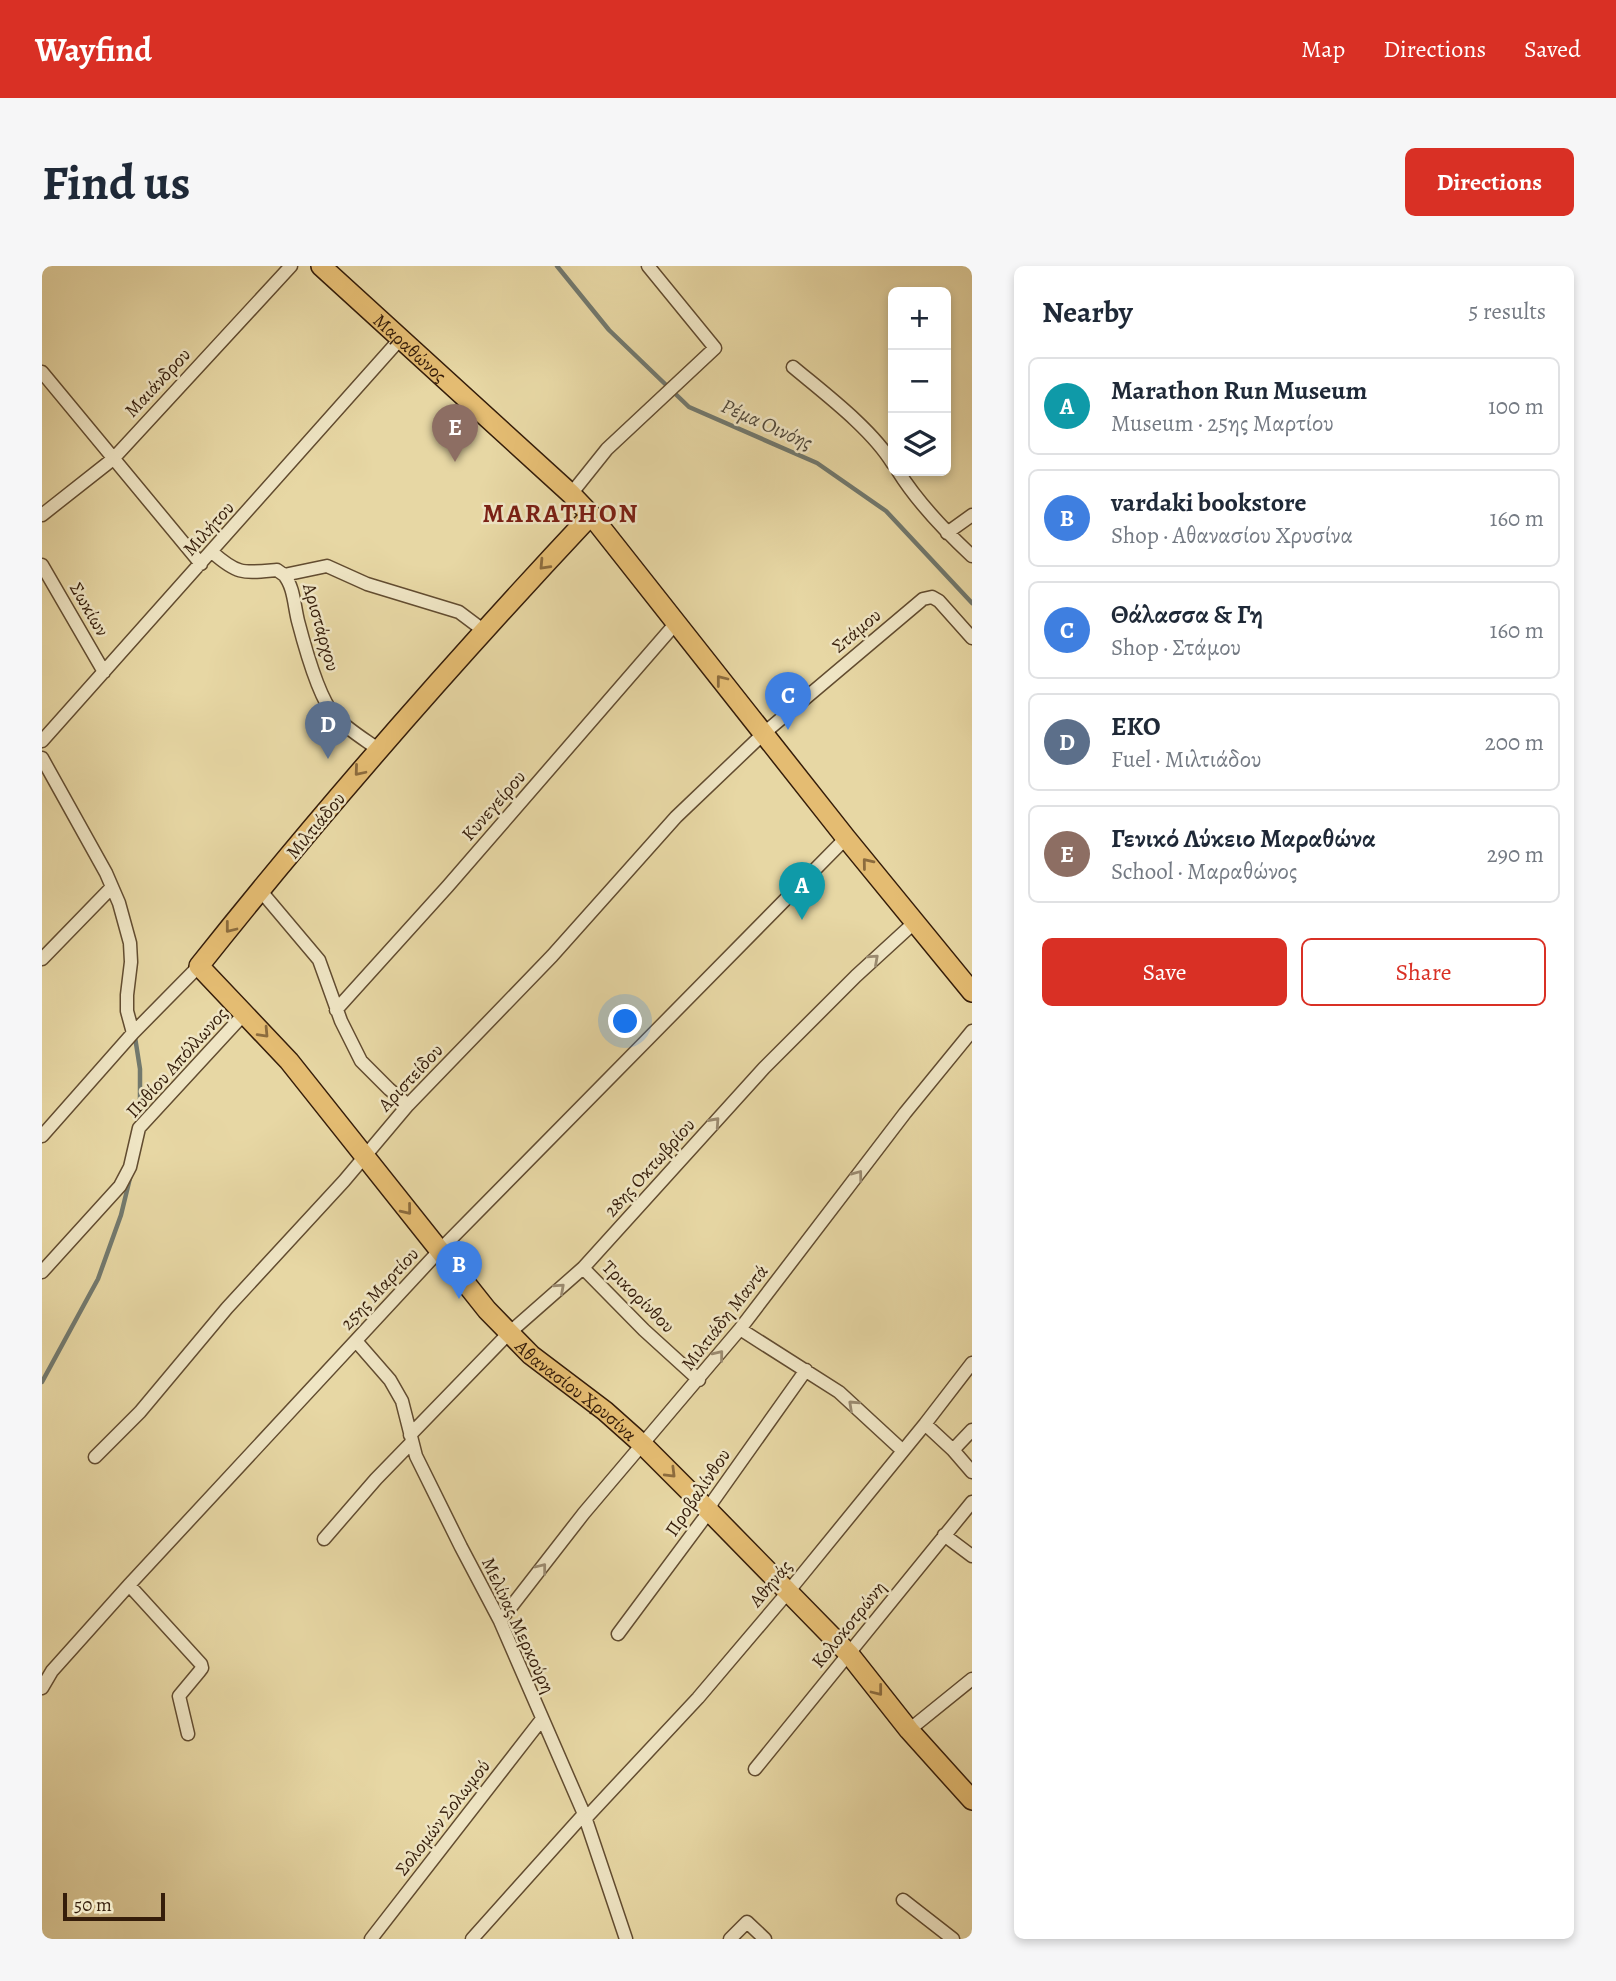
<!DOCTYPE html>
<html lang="en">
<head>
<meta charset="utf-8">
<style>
	:root { --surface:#fff; --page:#f6f6f7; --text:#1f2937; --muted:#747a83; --line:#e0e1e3; --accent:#d93025 }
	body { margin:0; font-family:Alegreya,serif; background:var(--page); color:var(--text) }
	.controls { position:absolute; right:21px; top:21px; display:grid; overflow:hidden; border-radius:10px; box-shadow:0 4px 10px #0003 }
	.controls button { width:63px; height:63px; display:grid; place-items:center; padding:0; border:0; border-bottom:2px solid var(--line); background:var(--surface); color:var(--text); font:35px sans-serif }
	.scale { position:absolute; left:21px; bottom:18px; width:102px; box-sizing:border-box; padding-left:7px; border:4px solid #351d0a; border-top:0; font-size:19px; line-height:24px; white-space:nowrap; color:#351d0a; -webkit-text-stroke:5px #efe5c4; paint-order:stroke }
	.you { position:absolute; left:584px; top:756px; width:24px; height:24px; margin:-18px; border:5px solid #fff; border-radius:50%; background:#1a73e8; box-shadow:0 0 0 10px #1a73e833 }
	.badge { display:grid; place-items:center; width:46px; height:46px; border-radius:50%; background:var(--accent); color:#fff; font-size:23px; font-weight:700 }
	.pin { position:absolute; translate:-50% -58px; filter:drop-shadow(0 2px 4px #0008) }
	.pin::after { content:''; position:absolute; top:37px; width:24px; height:21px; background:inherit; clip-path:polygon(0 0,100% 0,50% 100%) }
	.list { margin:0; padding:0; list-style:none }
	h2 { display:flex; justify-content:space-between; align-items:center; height:91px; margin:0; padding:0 28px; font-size:30px }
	h2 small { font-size:23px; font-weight:400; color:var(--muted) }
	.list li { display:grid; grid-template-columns:46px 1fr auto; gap:21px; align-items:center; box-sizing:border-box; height:98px; margin:0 14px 14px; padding:0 14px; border:2px solid var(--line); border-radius:10px }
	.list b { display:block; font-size:26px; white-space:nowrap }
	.list p { margin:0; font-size:23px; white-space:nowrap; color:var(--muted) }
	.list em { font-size:23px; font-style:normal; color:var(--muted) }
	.actions { display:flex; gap:14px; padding:21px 28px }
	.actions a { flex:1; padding:16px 0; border:2px solid var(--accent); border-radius:10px; text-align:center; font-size:24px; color:var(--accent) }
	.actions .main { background:var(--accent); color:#fff }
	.icon { flex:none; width:38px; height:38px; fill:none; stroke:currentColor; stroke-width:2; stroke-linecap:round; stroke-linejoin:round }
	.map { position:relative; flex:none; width:930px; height:1673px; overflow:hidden; border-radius:10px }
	header { display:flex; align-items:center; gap:42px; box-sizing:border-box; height:98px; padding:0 35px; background:var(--accent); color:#fff }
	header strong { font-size:33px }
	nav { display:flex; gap:38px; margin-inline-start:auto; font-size:24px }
	.intro { display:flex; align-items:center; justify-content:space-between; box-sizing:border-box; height:168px; padding:0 42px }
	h1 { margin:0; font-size:49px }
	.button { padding:18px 32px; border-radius:10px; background:var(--accent); color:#fff; font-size:24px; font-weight:700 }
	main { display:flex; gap:42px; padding:0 42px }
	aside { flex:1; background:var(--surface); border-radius:10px; box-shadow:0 4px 10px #0003 }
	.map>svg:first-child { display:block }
</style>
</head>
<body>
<header>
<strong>Wayfind</strong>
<nav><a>Map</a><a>Directions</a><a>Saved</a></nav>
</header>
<div class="intro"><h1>Find us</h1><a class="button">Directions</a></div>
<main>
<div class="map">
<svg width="930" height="1673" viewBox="0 0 930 1673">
	<rect width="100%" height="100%" fill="#e7d7a4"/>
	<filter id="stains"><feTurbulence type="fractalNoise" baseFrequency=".00286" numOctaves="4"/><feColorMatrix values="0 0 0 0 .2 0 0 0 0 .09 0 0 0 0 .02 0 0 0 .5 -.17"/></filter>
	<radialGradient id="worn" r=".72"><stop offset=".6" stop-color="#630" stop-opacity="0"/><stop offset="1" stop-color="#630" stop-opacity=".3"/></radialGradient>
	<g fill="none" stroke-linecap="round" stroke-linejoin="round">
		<!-- stream -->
		<path stroke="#72796e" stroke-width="4.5" d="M515 0 567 64 647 141 775 197 844 245 930 337
			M93 771 98 803V847
			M0 1116 56 1013 79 949 88 912"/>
		<defs>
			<path id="street" d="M751 101C782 127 830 163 851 198
				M0 106 159 298
				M856 205C876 237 902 264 930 290
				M529 228 565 183 673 82 606 0
				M0 249 71 193 249 0
				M905 267 930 249
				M170 286C196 309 201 307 235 304L242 309 285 300 325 318 417 346 441 364
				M0 299 62 406
				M242 309C252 321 252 339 256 355 262 378 277 433 293 450 305 463 322 473 336 483
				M0 475 359 72
				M0 492 64 607 77 637 88 677 89 696 85 729V745L91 767
				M218 624 277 694 299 755 319 795 347 823 366 839
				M0 693 70 621
				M294 744 406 620 634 357
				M0 870 91 767 157 700
				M541 1002 602 1064 657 1114
				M0 1006 78 920 88 901 97 862 203 747
				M698 1063 797 1126 861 1185
				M314 1075 348 1114 360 1135 374 1190 419 1281 458 1355 542 1548 584 1673
				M883 1158 911 1184 930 1206
				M368 1169 467 1067 541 1002 722 802 814 710 873 656
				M911 1184 930 1164
				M53 1191 98 1146 185 1042 302 915 366 839 510 690 634 551 721 468 881 333 890 331 897 335 930 372
				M902 1269 930 1290
				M282 1273 334 1213 370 1176
				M87 1319 159 1398 160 1402 157 1406 137 1430 146 1468
				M458 1355 542 1247 698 1063 863 847 930 765
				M576 1368 663 1251 671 1235 764 1104
				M0 1422 10 1405 87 1319 397 985 804 572
				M867 1464 930 1413
				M713 1503 930 1236
				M544 1552 656 1432 746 1326 883 1158 930 1097
				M861 1634 911 1673
				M329 1673 500 1453
				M430 1673 542 1548
				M688 1673 705 1656 723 1673"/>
			<g id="primary">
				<path id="s1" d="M279 0 529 228 549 249 804 572 930 726"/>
				<path id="s2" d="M549 249C412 395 281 544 157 700L247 795 445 1044 489 1089 563 1145 600 1178 667 1245 807 1388 867 1464 930 1534"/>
			</g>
		</defs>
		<!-- street casing -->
		<use href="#street" stroke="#624c30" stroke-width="15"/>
		<!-- primary casing -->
		<use href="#primary" stroke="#351d0a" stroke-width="22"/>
		<!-- street -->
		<use href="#street" stroke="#efe5c4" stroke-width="12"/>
		<!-- primary -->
		<use href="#primary" stroke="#e4bc72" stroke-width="19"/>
	</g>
	<!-- one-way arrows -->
	<defs><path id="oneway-chevron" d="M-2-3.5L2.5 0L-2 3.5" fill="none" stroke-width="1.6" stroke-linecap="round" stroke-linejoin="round" transform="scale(1.75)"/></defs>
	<g stroke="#8c6c3e">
		<use href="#oneway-chevron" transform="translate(502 299) rotate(133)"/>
		<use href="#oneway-chevron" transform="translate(679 414) rotate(-128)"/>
		<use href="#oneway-chevron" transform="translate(317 505) rotate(130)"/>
		<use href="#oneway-chevron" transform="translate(825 597) rotate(-129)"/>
		<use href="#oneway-chevron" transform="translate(188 662) rotate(128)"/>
		<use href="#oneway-chevron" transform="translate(222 767) rotate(47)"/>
		<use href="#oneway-chevron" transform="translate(365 944) rotate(51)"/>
		<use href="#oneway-chevron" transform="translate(629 1207) rotate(45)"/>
		<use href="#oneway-chevron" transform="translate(836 1425) rotate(52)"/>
	</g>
	<g stroke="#9b8b70">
		<use href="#oneway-chevron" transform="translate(832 693) rotate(-42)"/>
		<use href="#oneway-chevron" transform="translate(673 856) rotate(-48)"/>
		<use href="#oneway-chevron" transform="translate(816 909) rotate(-53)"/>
		<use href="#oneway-chevron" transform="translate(518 1022) rotate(-42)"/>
		<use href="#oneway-chevron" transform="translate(677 1089) rotate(-51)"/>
		<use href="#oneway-chevron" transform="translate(811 1139) rotate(-137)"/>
		<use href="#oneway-chevron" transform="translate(500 1302) rotate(-52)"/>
	</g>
	<g text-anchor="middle" stroke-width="5" stroke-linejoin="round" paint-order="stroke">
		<!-- street labels -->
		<g font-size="19" fill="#351d0a" stroke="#efe5c4">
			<text dy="7" stroke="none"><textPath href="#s1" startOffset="121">Μαραθώνος</textPath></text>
			<text transform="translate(115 116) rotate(-47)" y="7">Μαιάνδρου</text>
			<text transform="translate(166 262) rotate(-48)" y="7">Μιλήτου</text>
			<text transform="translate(48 343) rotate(60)" y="7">Σωκίων</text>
			<text transform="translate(280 361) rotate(74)" y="7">Αριστάρχου</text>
			<text transform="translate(814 364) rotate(-40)" y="7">Στάμου</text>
			<text transform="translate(451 539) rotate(-49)" y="7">Κυνεγείρου</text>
			<text transform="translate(273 559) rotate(-50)" y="7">Μιλτιάδου</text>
			<text transform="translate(134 796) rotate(-48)" y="7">Πυθίου Απόλλωνος</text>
			<text transform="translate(368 811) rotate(-47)" y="7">Αριστείδου</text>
			<text transform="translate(607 901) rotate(-48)" y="7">28ης Οκτωβρίου</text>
			<text transform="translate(337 1022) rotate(-47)" y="7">25ης Μαρτίου</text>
			<text transform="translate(597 1030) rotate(45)" y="7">Τρικορίνθου</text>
			<text transform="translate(682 1051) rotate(-52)" y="7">Μιλτιάδη Μαντά</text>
			<text dy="7" stroke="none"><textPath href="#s2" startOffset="1167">Αθανασίου Χρυσίνα</textPath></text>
			<text transform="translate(655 1226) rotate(-56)" y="7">Προβαλίνθου</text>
			<text transform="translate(728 1317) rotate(-50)" y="7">Αθηνάς</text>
			<text transform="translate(806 1358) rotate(-51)" y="7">Κολοκοτρώνη</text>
			<text transform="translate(477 1359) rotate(65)" y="7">Μελίνας Μερκούρη</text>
			<text transform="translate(400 1551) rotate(-52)" y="7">Σολομών Σολωμού</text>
		</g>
		<!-- water labels -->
		<g font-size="21" font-style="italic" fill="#534b3c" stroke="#efe5c4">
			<text transform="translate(725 158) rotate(24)" y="7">Ρέμα Οινόης</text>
		</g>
		<!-- district labels -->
		<g font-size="26" font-weight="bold" letter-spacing="2" fill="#7a1f14" stroke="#efe5c4">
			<text x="519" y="256">MARATHON</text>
		</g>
	</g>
	<rect width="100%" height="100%" filter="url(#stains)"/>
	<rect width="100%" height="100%" fill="url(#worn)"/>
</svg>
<div class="controls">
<button>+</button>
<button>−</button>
<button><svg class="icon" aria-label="layers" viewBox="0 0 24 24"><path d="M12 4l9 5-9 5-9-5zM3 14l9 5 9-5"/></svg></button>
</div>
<div class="scale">50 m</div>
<div class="you"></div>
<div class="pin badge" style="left:760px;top:654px;background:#0f9aa8">A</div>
<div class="pin badge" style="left:417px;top:1033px;background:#3f7fe0">B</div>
<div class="pin badge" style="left:746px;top:464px;background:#3f7fe0">C</div>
<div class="pin badge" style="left:286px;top:493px;background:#5c6f8a">D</div>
<div class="pin badge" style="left:413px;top:196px;background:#8d6e63">E</div>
</div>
<aside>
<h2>Nearby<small>5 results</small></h2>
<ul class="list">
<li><span class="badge" style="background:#0f9aa8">A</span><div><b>Marathon Run Museum</b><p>Museum · 25ης Μαρτίου</p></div><em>100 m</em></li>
<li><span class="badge" style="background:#3f7fe0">B</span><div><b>vardaki bookstore</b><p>Shop · Αθανασίου Χρυσίνα</p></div><em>160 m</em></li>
<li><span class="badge" style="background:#3f7fe0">C</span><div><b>Θάλασσα &amp; Γη</b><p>Shop · Στάμου</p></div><em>160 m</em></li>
<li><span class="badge" style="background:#5c6f8a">D</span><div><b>EKO</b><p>Fuel · Μιλτιάδου</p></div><em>200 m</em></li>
<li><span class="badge" style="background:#8d6e63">E</span><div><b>Γενικό Λύκειο Μαραθώνα</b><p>School · Μαραθώνος</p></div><em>290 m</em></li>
</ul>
<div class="actions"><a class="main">Save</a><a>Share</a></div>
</aside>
</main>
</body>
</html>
